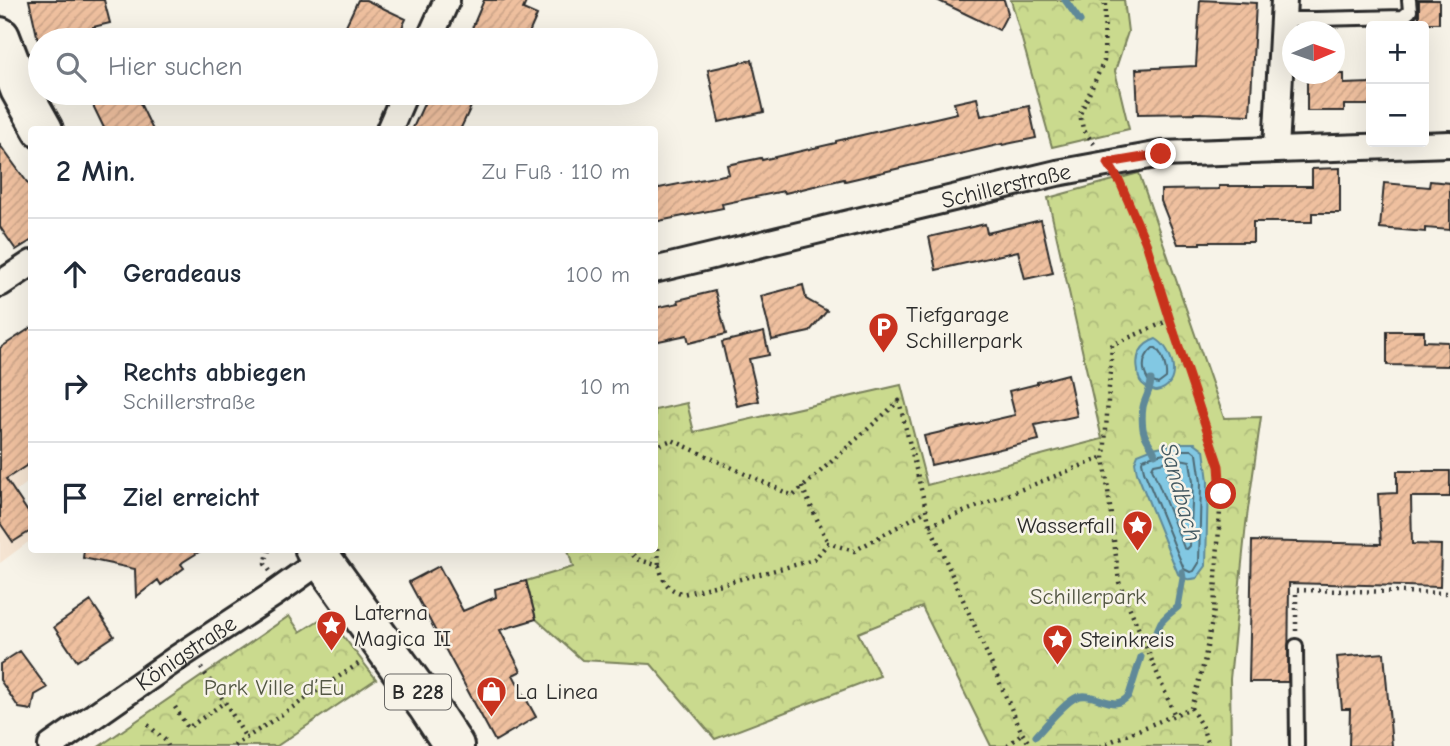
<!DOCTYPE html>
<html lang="de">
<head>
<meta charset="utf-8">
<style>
	:root { --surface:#fff; --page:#f2f2f3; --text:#1f2937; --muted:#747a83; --line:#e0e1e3 }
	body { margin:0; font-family:"Comic Neue",sans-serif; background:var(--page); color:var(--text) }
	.controls { position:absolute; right:21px; top:21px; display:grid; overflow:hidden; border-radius:7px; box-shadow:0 7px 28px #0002 }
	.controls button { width:63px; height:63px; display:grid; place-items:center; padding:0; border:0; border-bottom:2px solid var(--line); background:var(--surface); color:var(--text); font:35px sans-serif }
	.compass { position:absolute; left:1282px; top:21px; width:63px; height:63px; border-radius:50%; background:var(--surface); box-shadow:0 7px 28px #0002; rotate:88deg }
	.stop { position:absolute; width:21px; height:21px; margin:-16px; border:5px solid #c8321e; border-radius:50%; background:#fff }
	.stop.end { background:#c8321e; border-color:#fff; box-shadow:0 2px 7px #0008 }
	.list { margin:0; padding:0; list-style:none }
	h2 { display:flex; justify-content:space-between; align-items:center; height:91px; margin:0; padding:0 28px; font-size:30px }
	h2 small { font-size:23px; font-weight:400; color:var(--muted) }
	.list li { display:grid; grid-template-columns:46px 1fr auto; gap:21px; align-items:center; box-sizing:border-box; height:112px; padding:0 28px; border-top:2px solid var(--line) }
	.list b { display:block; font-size:26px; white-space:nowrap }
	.list p { margin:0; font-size:23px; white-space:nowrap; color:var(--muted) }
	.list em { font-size:23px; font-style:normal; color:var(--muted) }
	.icon { flex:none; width:38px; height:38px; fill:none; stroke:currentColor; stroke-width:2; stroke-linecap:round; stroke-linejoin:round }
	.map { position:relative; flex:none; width:1450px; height:746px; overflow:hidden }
	.search { position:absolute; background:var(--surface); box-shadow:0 7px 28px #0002; left:28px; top:28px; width:630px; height:77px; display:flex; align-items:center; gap:18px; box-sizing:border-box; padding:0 24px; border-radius:38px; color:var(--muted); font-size:26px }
	.panel { position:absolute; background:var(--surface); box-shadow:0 7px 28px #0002; left:28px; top:126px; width:630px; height:427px; border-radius:7px }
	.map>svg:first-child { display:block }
</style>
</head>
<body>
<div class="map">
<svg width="1450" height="746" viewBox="0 0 1450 746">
	<defs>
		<pattern id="park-crowns" width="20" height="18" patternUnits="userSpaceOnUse" patternTransform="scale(1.75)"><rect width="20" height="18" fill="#cada8e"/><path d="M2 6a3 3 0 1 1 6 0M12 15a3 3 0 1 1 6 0" fill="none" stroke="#aebb7b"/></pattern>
		<pattern id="building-hatch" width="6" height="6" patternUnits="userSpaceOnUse" patternTransform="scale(1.75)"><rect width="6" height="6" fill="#efc09f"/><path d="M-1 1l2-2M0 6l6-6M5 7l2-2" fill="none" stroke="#cda589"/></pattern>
	</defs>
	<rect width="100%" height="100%" fill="#f7f3e8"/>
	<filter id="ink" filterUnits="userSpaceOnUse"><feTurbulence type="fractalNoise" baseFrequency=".0143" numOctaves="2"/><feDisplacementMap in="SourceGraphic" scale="14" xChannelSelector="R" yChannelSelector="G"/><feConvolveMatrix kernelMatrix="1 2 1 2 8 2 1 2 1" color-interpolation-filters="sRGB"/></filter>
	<g filter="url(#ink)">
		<!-- built -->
		<path fill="#f5e4d2" d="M0 375 32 423 31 480 15 492 31 518V540L0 563Z"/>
		<!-- park -->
		<path fill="url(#park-crowns)" stroke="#7a825c" stroke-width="2" d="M1011 0H1124L1128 32 1115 71 1129 129 1052 147Z
			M1139 173 1224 418 1261 417 1246 524 1230 679 1231 746H991L922 607 858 633 880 676 715 739 651 664 582 660 536 619 526 581 573 567 568 550H654L655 410 687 403 694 432 901 385 927 485 1102 439 1048 198Z
			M327 615 376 679 277 746H100L289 616 300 632Z"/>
		<!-- water -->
		<path fill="#82c8e3" stroke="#5f8999" stroke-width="2" d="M1156 339C1174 349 1183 387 1156 391 1155 391 1146 387 1145 386 1140 383 1138 377 1138 371 1135 356 1141 344 1156 339Z
			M1178 443H1195L1204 450 1208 481 1206 566 1197 578C1189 580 1185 580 1178 574L1137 473 1135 462 1138 454 1153 448Z"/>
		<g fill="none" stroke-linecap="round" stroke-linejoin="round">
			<!-- shore -->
			<path stroke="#4e6a75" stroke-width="2" d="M1153 348H1156C1163 355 1167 368 1166 378L1158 384 1148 380C1141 368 1143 357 1153 348Z
				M1179 450H1192L1197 454 1201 482 1199 563 1194 571 1190 572 1184 569 1144 471 1142 462 1143 459 1155 455Z
				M1180 459 1190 461 1193 482 1190 546 1187 549 1184 548 1181 540 1152 468 1154 464Z
				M1178 470 1181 472 1182 495 1178 498 1175 496 1167 475 1169 472Z"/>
			<!-- stream -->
			<path stroke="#5f8999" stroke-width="7" d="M1065 0 1080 21
				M1151 380C1151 390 1145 397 1143 407 1142 414 1142 422 1143 429 1145 440 1152 445 1155 454
				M1151 644 1161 622 1168 615 1178 607 1183 578 1182 572
				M1036 736C1045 726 1066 701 1077 697 1095 690 1114 715 1129 695L1141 657"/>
		</g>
		<!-- building -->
		<path fill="url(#building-hatch)" stroke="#2b2b2b" stroke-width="2" d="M29 0H104L110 23 93 27 96 40H38Z
			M358 0H366L406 19 396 40H339Z
			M484 0H527L523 9 537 15 526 40H467Z
			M937 0H1004L1008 13 999 30Z
			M1200 0 1256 3 1250 115 1200 113 1138 114 1136 69 1196 66Z
			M1419 0H1439V23H1419Z
			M752 60 764 112 719 122 708 70Z
			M1307 74H1344V84L1371 83V105H1344V111H1307Z
			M87 93H135L153 130H105Z
			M429 93H463L475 98 460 130H412Z
			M977 98 981 116 1029 106 1036 138 1002 145V144L845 181 844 179 785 193 784 191 722 204 723 208 654 222V189L729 174 727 165 761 158 762 160 836 143V141L957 113 954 103Z
			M0 145 32 189V240L16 250 0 227Z
			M1340 168V213H1312V222H1253V242H1200V244H1178L1161 201V190L1219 189V186H1312V169Z
			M1430 181 1450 183V230L1425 228V232L1380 228 1384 183 1429 187Z
			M1041 220 1053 273 1025 279 1018 251 936 270 929 237 985 224 987 233Z
			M803 285 806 299 827 311 809 332 772 340 761 296Z
			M715 291 726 334 689 343 687 335 654 342V308L679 303 678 300Z
			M32 327V462L6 479 32 518V530L13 542 0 523V348Z
			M1387 331H1424V341L1448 342V366L1387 365Z
			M764 332 769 355 749 359 759 401 737 406 722 342Z
			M1068 374 1077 416 1035 425 1039 440 931 465 924 436 1015 415 1009 391 1037 384V382Z
			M1397 471H1450V497H1411L1412 544 1441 545 1440 587 1289 583 1288 682H1249L1252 541 1381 544 1378 494 1397 493Z
			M84 550H202L183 562 181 564 184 568 161 585 158 580 136 597 135 569 83 558Z
			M439 566 463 611 496 597 495 589 526 581 536 619 500 630 521 671 513 675 536 717 495 741 409 582Z
			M91 601 114 636 77 661 54 627Z
			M20 651 47 688 35 695 32 710 19 708 0 680V664Z
			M1384 653 1392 746H1349L1350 709H1342L1337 657Z"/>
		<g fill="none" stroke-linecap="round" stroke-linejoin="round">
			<defs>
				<path id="service" d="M1283 19H1316L1403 17 1410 11 1409 0
					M1296 646 1297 746"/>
				<g id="minor">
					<path d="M429 40 447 0"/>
					<path d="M389 130 405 93"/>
					<path d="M1276 149 1284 0"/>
					<path id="s1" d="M654 270 1057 173 1161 154 1450 144"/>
					<path d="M0 284 32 263"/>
					<path id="s2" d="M51 746 177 658 274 594 323 559"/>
				</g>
				<path id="primary" d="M0 37 20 89 43 130
					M315 550 427 705 454 746"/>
			</defs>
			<!-- service casing -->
			<use href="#service" stroke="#2b2b2b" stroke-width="18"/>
			<!-- minor casing -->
			<use href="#minor" stroke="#2b2b2b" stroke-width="30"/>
			<!-- primary casing -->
			<use href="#primary" stroke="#2b2b2b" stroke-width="44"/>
			<!-- path -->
			<path stroke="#2b2b2b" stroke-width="4.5" stroke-dasharray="2 5" stroke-linecap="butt" d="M1094 144 1083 129 1080 114 1104 61 1105 0
				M1170 320 1112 345 1104 457 1119 582 1175 716
				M654 447 672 440 793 496 899 401 930 525 1022 733 1031 746
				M802 487 828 543
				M930 525 1104 457
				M654 543 658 546 659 566
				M269 550 265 564 270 571
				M628 550 637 559 659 566C664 583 666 588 683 594L814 560 828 543 854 551 926 511
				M1296 631V590L1450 593
				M201 668 225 702 246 738
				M175 707 188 728 225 702
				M1191 708 1202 727 1209 746
				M148 725 166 741 168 746
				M234 746 361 662
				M1008 746 1022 733
				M1100 746 1191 708 1204 663 1214 610 1221 494 1219 466 1170 320 1146 243 1121 183"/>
			<!-- service -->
			<use href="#service" stroke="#f7f3e8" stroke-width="12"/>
			<!-- minor -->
			<use href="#minor" stroke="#f7f3e8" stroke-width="24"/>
			<!-- primary -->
			<use href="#primary" stroke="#f7f3e8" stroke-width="38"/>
		</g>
	</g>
	<g fill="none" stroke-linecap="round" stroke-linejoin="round" filter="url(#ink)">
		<!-- route -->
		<path stroke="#c8321e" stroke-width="9" d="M1161 154 1108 163 1120 182 1146 243 1170 320 1219 466 1221 494"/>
	</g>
	<!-- icons -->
	<defs>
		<symbol id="parking-pin" viewBox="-11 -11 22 30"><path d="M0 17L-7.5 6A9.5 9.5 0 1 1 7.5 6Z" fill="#c8321e" stroke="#f7f3e8"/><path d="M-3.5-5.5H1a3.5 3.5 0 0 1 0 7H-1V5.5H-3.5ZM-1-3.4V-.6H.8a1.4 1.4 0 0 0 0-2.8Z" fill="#fff"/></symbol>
		<symbol id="sight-pin" viewBox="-11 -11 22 30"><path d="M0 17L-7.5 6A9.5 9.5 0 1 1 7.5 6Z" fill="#c8321e" stroke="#f7f3e8"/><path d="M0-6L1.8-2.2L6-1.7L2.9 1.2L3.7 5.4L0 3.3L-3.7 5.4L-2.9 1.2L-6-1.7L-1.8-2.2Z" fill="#fff"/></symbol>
		<symbol id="shop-pin" viewBox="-11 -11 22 30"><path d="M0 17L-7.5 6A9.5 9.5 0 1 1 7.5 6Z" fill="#c8321e" stroke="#f7f3e8"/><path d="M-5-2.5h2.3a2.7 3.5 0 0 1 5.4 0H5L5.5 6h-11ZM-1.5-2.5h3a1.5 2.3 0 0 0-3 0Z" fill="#fff"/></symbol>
	</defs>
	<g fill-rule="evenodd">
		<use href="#parking-pin" x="866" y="310" width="35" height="47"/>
		<use href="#sight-pin" x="1120" y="508" width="35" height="47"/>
		<use href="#sight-pin" x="314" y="608" width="35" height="47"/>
		<use href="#sight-pin" x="1040" y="622" width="35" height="47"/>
		<use href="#shop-pin" x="474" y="674" width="35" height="47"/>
	</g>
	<g text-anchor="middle" stroke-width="5" stroke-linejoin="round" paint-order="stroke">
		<!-- shield labels -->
		<rect fill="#f7f3e8" stroke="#686764" stroke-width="2" x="385" y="674.5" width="66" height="35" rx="5"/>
		<g font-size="21" font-weight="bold" fill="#2b2b2b">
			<text x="418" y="699">B 228</text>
		</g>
		<!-- street labels -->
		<g font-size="23" fill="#2b2b2b" stroke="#f7f3e8">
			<text dy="8" stroke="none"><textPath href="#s1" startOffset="362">Schillerstraße</textPath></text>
			<text dy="8" stroke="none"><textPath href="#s2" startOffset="164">Königstraße</textPath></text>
		</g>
		<!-- poi labels -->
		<g font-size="23" fill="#2b2b2b" stroke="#f7f3e8" text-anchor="start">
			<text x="906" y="322">Tiefgarage<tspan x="906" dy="26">Schillerpark</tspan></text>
			<text x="1115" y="533" text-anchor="end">Wasserfall</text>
			<text x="354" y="620">Laterna<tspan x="354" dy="26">Magica II</tspan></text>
			<text x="1080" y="647">Steinkreis</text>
			<text x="515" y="699">La Linea</text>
		</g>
		<!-- park labels -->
		<g font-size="23" fill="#535744" stroke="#f7f3e8">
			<text x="1088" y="604">Schillerpark</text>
			<text x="274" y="695">Park Ville d’Eu</text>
		</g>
		<!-- water labels -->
		<g font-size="24" font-style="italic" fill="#455a62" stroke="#f7f3e8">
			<text transform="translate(1181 492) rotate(75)" y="8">Sandbach</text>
		</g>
	</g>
</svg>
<div class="controls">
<button>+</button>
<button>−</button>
</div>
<svg class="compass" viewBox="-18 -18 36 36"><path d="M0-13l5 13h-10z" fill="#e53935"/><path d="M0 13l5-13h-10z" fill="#747a83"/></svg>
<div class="stop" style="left:1221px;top:494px"></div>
<div class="stop end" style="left:1161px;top:154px"></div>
<div class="search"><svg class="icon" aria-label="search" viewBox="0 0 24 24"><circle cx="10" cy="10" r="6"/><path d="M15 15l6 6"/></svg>Hier suchen</div>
<section class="panel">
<h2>2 Min.<small>Zu Fuß · 110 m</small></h2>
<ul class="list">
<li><svg class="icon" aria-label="ahead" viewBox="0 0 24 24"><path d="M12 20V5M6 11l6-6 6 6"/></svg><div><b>Geradeaus</b></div><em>100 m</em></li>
<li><svg class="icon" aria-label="right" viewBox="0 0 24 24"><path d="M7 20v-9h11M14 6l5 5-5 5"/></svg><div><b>Rechts abbiegen</b><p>Schillerstraße</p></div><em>10 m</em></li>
<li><svg class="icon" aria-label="arrive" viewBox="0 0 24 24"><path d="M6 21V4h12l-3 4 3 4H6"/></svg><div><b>Ziel erreicht</b></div></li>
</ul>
</section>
</div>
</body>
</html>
